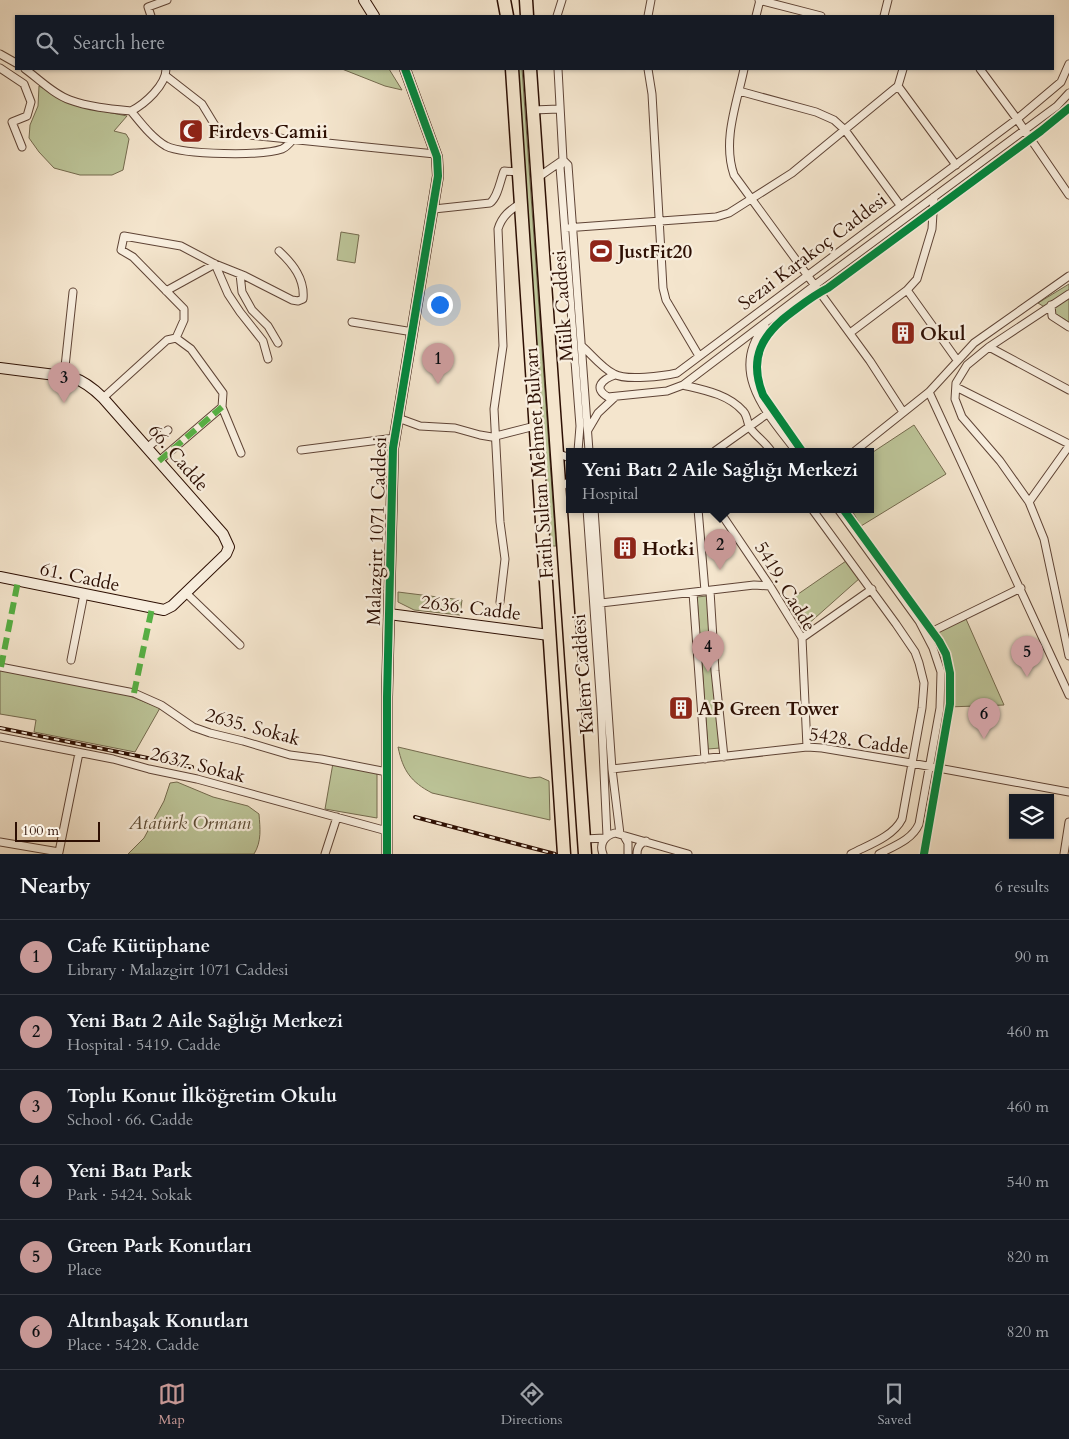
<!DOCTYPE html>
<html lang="en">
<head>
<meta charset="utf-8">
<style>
	:root { --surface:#171b24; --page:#20242c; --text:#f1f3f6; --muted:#9ea1a6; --line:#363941; --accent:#c59692 }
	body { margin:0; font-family:Cardo,serif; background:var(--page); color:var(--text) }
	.controls { position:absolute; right:15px; bottom:15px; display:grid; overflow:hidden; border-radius:0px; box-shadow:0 1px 4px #0004 }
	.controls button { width:45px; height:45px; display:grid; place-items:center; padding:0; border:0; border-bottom:1px solid var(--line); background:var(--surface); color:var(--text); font:25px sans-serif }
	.scale { position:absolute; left:15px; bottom:12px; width:85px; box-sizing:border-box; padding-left:5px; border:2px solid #2d0f03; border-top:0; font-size:14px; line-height:18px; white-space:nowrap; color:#2d0f03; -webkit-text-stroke:4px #f8eede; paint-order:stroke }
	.you { position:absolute; left:439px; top:304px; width:18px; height:18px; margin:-12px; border:4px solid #fff; border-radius:50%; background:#1a73e8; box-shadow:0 0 0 8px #1a73e833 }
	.badge { display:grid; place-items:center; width:32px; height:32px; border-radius:50%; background:var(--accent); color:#111; font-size:16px; font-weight:700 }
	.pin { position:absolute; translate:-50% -41px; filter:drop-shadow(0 1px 2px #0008) }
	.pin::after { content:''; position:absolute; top:26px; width:18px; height:15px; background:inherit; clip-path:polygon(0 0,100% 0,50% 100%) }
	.popup { position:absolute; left:566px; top:448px; width:308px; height:65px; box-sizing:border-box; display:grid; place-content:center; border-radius:0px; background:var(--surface); filter:drop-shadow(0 1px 4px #0005); font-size:16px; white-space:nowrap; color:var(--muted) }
	.popup b { font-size:19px; color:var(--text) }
	.popup::after { content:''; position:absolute; left:50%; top:100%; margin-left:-10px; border:10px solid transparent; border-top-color:var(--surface) }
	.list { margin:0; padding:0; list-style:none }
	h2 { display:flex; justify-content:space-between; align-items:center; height:65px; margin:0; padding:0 20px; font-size:21px }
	h2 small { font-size:16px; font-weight:400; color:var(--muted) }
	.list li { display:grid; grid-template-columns:32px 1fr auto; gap:15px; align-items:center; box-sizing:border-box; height:75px; padding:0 20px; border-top:1px solid var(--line) }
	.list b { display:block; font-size:19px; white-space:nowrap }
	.list p { margin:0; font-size:16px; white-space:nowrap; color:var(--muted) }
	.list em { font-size:16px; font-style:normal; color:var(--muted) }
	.icon { flex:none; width:28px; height:28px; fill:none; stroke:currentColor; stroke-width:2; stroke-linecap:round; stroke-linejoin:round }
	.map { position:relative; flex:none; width:1069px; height:854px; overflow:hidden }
	.search { position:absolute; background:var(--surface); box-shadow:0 1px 4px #0004; left:15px; right:15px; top:15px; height:55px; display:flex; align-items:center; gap:12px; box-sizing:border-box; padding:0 18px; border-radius:0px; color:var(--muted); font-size:19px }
	.sheet { height:515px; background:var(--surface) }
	nav { display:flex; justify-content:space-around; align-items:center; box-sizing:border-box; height:70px; border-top:1px solid var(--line); background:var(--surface); font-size:14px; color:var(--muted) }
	nav a { display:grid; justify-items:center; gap:2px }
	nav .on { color:var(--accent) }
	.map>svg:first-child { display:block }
</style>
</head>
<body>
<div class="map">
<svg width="1069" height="854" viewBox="0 0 1069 854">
	<rect width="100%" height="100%" fill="#f4e5cd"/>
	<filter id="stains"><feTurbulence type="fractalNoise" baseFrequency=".004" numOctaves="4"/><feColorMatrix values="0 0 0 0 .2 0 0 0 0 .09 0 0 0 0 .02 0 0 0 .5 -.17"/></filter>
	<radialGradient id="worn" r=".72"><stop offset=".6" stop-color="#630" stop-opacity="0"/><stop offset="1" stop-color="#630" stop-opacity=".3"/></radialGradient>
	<!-- green -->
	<path fill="#bcc498" stroke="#746a4e" d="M342 69H389L402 90 385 86Z
		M517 69H522L556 546H550Z
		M39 86 77 106 127 116 114 131 126 134 129 139 123 170 112 175H80L54 168 39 152 29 138 30 125 38 106Z
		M341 232 359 235 355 263 337 260Z
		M1069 284V322L1038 303Z
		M914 425 946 474 861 526 851 509H870V454Z
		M846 561 860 578 806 626 788 601Z
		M398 592 462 600 460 615 414 610 398 602Z
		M707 596 720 748 708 749 697 597Z
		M966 619 1004 705 947 707 948 675 944 655 937 640 939 631Z
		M0 670 125 694 160 708 135 752 34 732 36 720 0 714Z
		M398 747 530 778 540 777 549 781 550 820 432 793C411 782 403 771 398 747Z
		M333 763 377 773V818L325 809Z
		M177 782 213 797 248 806 259 814C260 828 262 841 254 854H128L144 838 164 801 170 783Z"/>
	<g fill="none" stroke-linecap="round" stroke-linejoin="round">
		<defs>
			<path id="street" d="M759 0 821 16
				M151 16 148 7 167 0
				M557 16 562 0
				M648 16 651 0
				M756 16 760 0
				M884 16 888 0
				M0 54 16 63
				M0 68 24 84 31 102 27 116 12 122 22 147
				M25 69C39 79 53 94 70 100 89 107 111 109 131 111
				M558 69 563 160 568 165 589 451
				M648 69 652 94 663 288 666 300 699 356
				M744 69C737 103 722 140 734 175L870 361 903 412
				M980 69 1017 119 1069 195
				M166 76 202 104 219 132 435 154
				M898 86 956 165
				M739 91 816 112 834 120 845 130 900 205
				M533 110 559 109
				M131 111C141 123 152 138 166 146 184 155 263 156 282 149 287 147 290 142 294 139
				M131 111C145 104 166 85 166 69
				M563 160 560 167 580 426 578 451
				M537 178 563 160
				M434 209 490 203C498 197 500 181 504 171L518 172
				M565 228 716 217 729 213 792 173 893 90 898 86 903 69
				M240 274 242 292 252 310 268 326 278 343
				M907 290 957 360
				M166 291 215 264 228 294 240 312 263 341 268 359
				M1069 294 989 347 967 365 956 383 955 399 962 417 1000 461 1029 502 1044 539 1069 656
				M1051 305 1052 316 1069 327
				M352 322 413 332
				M765 326C727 372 769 415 796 451
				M850 333 907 290 917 279 932 229 934 197
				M176 338 184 320V309L133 257 121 250 124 236 181 246 215 264 245 276 292 300 298 301 303 299C305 279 293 264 279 251
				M582 346C592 355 602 368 614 374 626 381 664 376 677 373L1017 119 1061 82 1069 64
				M989 347 1069 390
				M615 375C603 379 592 388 608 397L667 391 683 385 815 285 1057 106 1069 93
				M64 376 73 292
				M683 385C704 390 728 394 743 411 748 416 747 424 750 428 757 437 765 442 771 451
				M956 387 1069 444
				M929 392 1069 695
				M103 398 167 340 176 338 191 349 223 393 222 407 241 453
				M398 418 420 426 455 428 480 435 492 437 535 426
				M588 430 598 413 615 397
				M147 448 168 430
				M301 450 395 438
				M715 451 767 414
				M855 451 929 392 974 343 1069 276
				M556 453 570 458
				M159 461 222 407
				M559 488 570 481
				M1029 502 1069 446
				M587 509 601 708 607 836
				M594 509 612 769 620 834
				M698 509 705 591
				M718 509 770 586 802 638 807 747
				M812 509 896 624 915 652 919 663 924 683 922 708 902 819C893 837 868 845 851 854
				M838 509 919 621 933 648 941 672 940 708 919 824C912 840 894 846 879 854
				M710 591 715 671 724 757
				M186 593 240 645
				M693 593 705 759
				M500 602 505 559 500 522 494 409 503 346 498 229C502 216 510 210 521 203
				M601 603 754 585 770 586
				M927 634 1021 588
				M802 638 872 589
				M71 660 84 594
				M0 667 134 693 161 705 193 727 210 733 243 741 290 755 321 759 387 772
				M0 737 113 759 149 769 197 779 387 831
				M612 769 807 747 822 748 911 763 1069 792
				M624 836 628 843V854
				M584 839 605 838
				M0 842 59 852 79 753
				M325 854 337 817
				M603 854C599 844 604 836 615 833L688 854
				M637 854C637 847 640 843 646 841
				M1064 854 1069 822"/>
			<path id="secondary" d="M364 0 374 16
				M0 368 71 377C84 381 94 389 103 398L223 534 229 547 226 554 172 606 164 610 0 577
				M389 614 549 635
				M387 854V697L393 448 438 176 437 157 405 69"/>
			<path id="highway" d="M504 0 507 16
				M526 0 527 16
				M512 69 564 854
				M530 69 585 854"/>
		</defs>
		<!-- street casing -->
		<use href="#street" stroke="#5f4436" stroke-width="9"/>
		<!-- secondary casing -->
		<use href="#secondary" stroke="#2d0f03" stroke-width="12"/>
		<!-- highway casing -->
		<use href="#highway" stroke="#2d0f03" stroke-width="15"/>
		<!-- street -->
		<use href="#street" stroke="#f8eede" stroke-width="7"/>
		<!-- secondary -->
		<use href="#secondary" stroke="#f8eede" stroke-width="10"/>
		<!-- highway -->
		<use href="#highway" stroke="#f4e5cd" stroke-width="12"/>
		<defs>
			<path id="rail" d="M0 728 192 767
				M415 817 555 854"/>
		</defs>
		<!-- rail casing -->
		<use href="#rail" stroke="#2d0f03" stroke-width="4"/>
		<!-- rail -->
		<use href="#rail" stroke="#f8eede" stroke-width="2" stroke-dasharray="5.5" stroke-linecap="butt"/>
		<!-- quiet -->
		<path stroke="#56b044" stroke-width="6" stroke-dasharray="12 6" stroke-linecap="butt" d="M159 461 222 407
			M1 667 18 581
			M134 693 152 608"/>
		<defs>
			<path id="cycleway" d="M802 451 763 395C748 358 762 334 792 312 804 303 814 295 828 288L1041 131 1069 108
				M843 509 939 641 946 654 950 673V704L924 854
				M387 854V697L393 448 438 176 437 157 405 69"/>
		</defs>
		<!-- cycleway casing -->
		<use href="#cycleway" stroke="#f8eede" stroke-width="11"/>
		<!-- cycleway -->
		<use href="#cycleway" stroke="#00873e" stroke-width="8"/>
	</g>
	<!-- icons -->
	<defs>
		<symbol id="mosque-square" viewBox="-11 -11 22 22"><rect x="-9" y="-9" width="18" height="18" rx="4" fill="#8f2418" stroke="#f8eede"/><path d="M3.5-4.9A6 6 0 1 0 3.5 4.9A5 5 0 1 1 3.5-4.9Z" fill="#fff"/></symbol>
		<symbol id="stadium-square" viewBox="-11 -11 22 22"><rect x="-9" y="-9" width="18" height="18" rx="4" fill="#8f2418" stroke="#f8eede"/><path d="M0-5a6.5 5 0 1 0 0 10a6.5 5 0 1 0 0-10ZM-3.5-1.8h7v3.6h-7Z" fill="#fff"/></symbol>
		<symbol id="building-square" viewBox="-11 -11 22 22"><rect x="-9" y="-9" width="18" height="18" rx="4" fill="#8f2418" stroke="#f8eede"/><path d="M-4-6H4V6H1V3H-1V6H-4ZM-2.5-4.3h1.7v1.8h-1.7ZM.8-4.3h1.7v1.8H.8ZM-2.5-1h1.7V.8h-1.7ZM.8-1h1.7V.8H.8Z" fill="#fff"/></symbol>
	</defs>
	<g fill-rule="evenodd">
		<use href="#mosque-square" x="177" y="117" width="28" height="28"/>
		<use href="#stadium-square" x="587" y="237" width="28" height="28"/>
		<use href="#building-square" x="889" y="319" width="28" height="28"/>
		<use href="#building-square" x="611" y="534" width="28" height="28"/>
		<use href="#building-square" x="667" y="694" width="28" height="28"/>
	</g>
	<g text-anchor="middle" stroke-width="4.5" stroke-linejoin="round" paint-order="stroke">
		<!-- poi labels -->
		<g font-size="19" font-weight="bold" fill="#2d0f03" stroke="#f8eede" text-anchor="start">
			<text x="208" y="138">Firdevs Camii</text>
			<text x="618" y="258">JustFit20</text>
			<text x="920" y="340">Okul</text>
			<text x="642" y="555">Hotki</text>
			<text x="698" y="715">AP Green Tower</text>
		</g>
		<!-- street labels -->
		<g font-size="19" fill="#2d0f03" stroke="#f8eede">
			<text transform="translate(812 251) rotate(-37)" y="7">Sezai Karakoç Caddesi</text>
			<text transform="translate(562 306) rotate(-94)" y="7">Mülk Caddesi</text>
			<text transform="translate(179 457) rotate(49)" y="7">66. Cadde</text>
			<text transform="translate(538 463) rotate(-94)" y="7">Fatih Sultan Mehmet Bulvarı</text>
			<text transform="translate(376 531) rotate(-88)" y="7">Malazgirt 1071 Caddesi</text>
			<text transform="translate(80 576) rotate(12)" y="7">61. Cadde</text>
			<text transform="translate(786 586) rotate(59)" y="7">5419. Cadde</text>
			<text transform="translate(471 607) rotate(7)" y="7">2636. Cadde</text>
			<text transform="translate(582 674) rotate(-94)" y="7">Kalem Caddesi</text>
			<text transform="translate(253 726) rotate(15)" y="7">2635. Sokak</text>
			<text transform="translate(859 740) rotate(8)" y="7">5428. Cadde</text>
			<text transform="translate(198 764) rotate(14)" y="7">2637. Sokak</text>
		</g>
		<!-- park labels -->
		<g font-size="19" font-style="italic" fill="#5f4e37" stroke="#f8eede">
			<text x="190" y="829">Atatürk Ormanı</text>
		</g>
	</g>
	<rect width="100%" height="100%" filter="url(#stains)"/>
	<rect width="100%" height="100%" fill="url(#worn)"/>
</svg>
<div class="controls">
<button><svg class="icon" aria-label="layers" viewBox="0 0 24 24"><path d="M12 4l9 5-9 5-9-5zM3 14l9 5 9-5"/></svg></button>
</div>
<div class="scale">100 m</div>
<div class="you"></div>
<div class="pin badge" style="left:438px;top:384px">1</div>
<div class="pin badge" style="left:720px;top:570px">2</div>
<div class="popup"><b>Yeni Batı 2 Aile Sağlığı Merkezi</b>Hospital</div>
<div class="pin badge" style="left:64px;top:403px">3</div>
<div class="pin badge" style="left:708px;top:672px">4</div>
<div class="pin badge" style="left:1027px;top:677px">5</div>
<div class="pin badge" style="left:984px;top:739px">6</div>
<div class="search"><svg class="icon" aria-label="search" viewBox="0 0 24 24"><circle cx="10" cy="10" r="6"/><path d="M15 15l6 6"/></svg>Search here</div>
</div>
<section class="sheet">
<h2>Nearby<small>6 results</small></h2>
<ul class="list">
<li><span class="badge">1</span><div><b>Cafe Kütüphane</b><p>Library · Malazgirt 1071 Caddesi</p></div><em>90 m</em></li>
<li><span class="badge">2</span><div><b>Yeni Batı 2 Aile Sağlığı Merkezi</b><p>Hospital · 5419. Cadde</p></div><em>460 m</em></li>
<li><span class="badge">3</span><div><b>Toplu Konut İlköğretim Okulu</b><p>School · 66. Cadde</p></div><em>460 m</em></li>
<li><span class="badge">4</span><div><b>Yeni Batı Park</b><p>Park · 5424. Sokak</p></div><em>540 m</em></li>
<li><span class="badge">5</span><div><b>Green Park Konutları</b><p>Place</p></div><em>820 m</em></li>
<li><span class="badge">6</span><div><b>Altınbaşak Konutları</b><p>Place · 5428. Cadde</p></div><em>820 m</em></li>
</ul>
</section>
<nav>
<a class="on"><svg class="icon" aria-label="map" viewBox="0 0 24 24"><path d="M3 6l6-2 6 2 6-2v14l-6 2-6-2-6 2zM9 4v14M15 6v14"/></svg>Map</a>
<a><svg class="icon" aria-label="directions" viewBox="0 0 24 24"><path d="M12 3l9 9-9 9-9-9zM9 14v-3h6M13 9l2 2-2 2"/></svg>Directions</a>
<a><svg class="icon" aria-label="saved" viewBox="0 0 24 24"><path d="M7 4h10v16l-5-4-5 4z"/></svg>Saved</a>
</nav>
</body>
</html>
